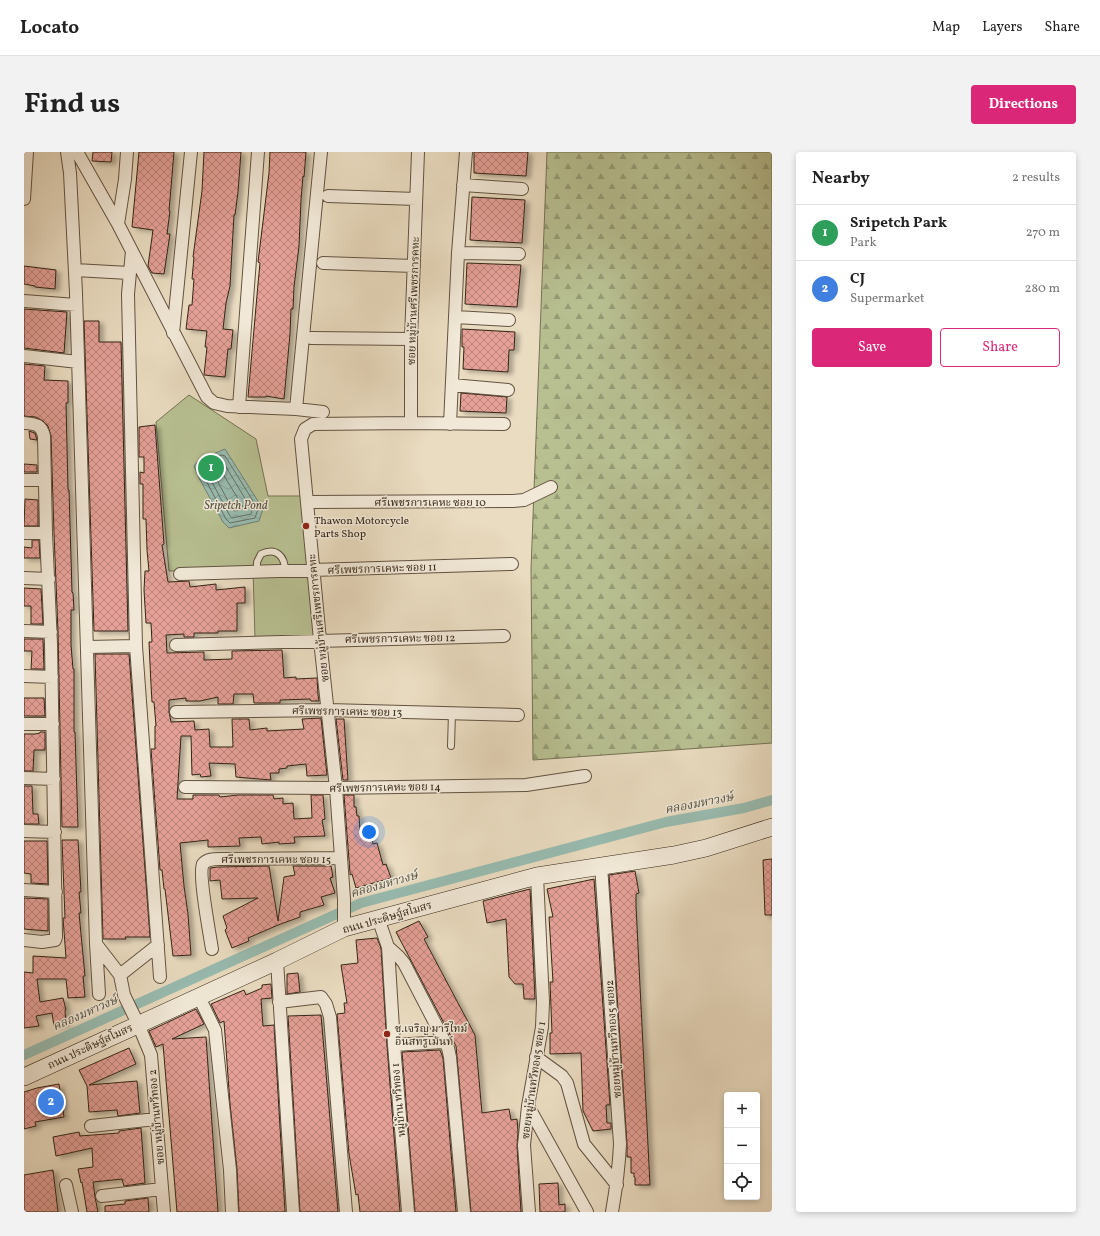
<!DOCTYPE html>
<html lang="en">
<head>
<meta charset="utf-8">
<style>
	:root { --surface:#fff; --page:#f2f2f2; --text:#222; --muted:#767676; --line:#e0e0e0; --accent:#db2777 }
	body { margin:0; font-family:Vollkorn,"Noto Serif Thai",serif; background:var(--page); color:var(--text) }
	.controls { position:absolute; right:12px; bottom:12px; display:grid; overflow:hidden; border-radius:4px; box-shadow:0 2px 6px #0003 }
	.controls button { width:36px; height:36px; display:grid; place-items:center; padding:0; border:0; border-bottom:1px solid var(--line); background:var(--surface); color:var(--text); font:20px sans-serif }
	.you { position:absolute; left:345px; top:680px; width:14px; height:14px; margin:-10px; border:3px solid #fff; border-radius:50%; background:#1a73e8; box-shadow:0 0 0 6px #1a73e833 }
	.badge { display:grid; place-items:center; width:26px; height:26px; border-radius:50%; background:var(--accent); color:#fff; font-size:13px; font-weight:700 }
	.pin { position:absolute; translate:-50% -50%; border:2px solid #fff; box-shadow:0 1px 4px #0006 }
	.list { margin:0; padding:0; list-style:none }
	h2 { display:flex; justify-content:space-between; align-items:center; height:52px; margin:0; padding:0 16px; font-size:17px }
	h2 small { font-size:13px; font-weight:400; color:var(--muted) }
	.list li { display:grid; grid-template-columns:26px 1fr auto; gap:12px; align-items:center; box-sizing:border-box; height:56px; padding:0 16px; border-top:1px solid var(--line) }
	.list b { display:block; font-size:15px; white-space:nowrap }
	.list p { margin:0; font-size:13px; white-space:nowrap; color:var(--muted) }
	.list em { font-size:13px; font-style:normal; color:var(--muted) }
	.actions { display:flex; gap:8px; padding:12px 16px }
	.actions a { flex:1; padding:9px 0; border:1px solid var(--accent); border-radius:4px; text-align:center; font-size:14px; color:var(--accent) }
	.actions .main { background:var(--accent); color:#fff }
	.icon { flex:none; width:22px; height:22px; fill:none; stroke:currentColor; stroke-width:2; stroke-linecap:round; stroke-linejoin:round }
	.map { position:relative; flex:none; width:748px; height:1060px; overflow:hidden; border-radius:4px }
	header { display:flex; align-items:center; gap:24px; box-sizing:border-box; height:56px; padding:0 20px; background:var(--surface); border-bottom:1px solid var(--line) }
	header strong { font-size:19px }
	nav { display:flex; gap:22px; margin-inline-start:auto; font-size:14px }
	.intro { display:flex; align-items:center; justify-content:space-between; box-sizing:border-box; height:96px; padding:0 24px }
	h1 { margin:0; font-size:28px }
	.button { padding:10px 18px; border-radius:4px; background:var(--accent); color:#fff; font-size:14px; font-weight:700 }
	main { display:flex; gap:24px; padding:0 24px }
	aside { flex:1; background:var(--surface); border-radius:4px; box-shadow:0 2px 6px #0003 }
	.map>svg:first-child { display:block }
</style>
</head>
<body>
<header>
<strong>Locato</strong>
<nav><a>Map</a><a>Layers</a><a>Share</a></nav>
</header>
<div class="intro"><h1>Find us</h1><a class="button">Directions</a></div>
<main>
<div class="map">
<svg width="748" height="1060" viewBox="0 0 748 1060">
	<defs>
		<pattern id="forest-firs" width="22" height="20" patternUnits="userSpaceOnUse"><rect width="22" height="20" fill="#b8c092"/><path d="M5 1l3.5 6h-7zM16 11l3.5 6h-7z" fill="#969c76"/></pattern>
		<pattern id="water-waves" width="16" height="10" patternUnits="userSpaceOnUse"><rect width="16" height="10" fill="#98bcb1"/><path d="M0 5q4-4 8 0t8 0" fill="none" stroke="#84a197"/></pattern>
		<pattern id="building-cross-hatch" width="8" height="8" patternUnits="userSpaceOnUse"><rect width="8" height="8" fill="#e5a097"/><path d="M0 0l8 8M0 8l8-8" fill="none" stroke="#ba827a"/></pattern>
		<filter id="shadow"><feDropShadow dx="4.5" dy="2.5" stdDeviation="2" flood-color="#0004"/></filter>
	</defs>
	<rect width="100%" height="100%" fill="#eadcc1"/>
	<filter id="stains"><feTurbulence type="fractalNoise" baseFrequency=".005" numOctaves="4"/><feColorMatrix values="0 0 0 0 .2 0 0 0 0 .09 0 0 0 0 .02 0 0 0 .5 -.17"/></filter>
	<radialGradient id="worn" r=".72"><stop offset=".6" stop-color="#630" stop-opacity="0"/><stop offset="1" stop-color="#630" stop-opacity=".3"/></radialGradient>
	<!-- forest -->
	<path fill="url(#forest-firs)" stroke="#767254" d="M523 0H748V591L509 608 507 417Z"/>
	<!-- park -->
	<path fill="#b8c092" stroke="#767254" d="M165 243 232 287 244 344H281L296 487H231L229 417 145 419 132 270Z"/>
	<!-- water -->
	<path fill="url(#water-waves)" stroke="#707f73" d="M201 297 239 357 235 369 205 376 199 370 175 326 170 314 175 308Z"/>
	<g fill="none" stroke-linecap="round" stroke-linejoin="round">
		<!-- shore -->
		<path stroke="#667063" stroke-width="1" d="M198 303 201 304 234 357 231 366 206 371 202 367 175 315 178 311Z
			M196 309 199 310 228 358 227 362 208 366 206 364 181 317 182 315Z
			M194 317H196L219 355V357L211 359 209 358 189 321 190 318Z"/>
		<!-- canal -->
		<path stroke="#98bcb1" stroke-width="10" d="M0 903 337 751 642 670 720 656 748 648"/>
	</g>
	<!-- building -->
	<path fill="url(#building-cross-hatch)" stroke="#342415" filter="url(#shadow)" d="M69 0H88L87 10 68 9Z
		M115 0H150L145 59H146L143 82H146L140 122 128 121 124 114 129 78 108 75Z
		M180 0H217L214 40 211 63H210L206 134 202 151 199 177 209 178 207 197H204L201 225 180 223 183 195H181L183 179 162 177 165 153H168L170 127H168L170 105H169L178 39Z
		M246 0H282L280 25 279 24 277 48 275 94 270 135 269 157H267L266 182 260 247 242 244V245H224L234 132 236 111 234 110 245 21Z
		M450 0H504L502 24 450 21Z
		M448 45 501 48 498 91 446 88Z
		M443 111 497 113 493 155 441 152Z
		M0 114 32 118 31 137 11 135V134L0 132Z
		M0 157 43 160 40 201 0 196Z
		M60 169H75V190H97L104 479H70Z
		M438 177 491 180 490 198H485L484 220 439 217 440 195H438Z
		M0 212 21 214 20 228 44 229V251H42L44 338H45L48 440 49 441 50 458H47V493L49 517H50V580H51L54 675H38L34 480 30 381 27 284 24 274 19 269 12 265 0 264Z
		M437 241 483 245 482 261 436 259Z
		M131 273 140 392 138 393 144 430 165 429 166 435 192 432V438L221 435V451H213V479H194V481H170V485H160V482L142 483 143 501 180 500V508L208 507V499L258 498 260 526 272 525V527L293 526 294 543 295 549H287L286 547 256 548V551H230L229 542H210L209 552H194V545L176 549H162V546L145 548V560L147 570 170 569 171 578 185 577 186 595H209L208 567H225L226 578 243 576V579L280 577 278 567 297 566 303 623 283 624 282 612 263 614V616L255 617V621H246L247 628 212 625 211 612 185 611 187 624 177 625 176 622 168 623 167 584H157L153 647H169V643H195L196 645 214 643H249L250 647 259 646V652L269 651 270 667 288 666 287 643H299L301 667 298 668 301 684 270 685 271 691 255 692V690L238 692 237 685 215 686 216 694 184 695V688L156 691 160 734 164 762 167 803 149 804 141 737H140L138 718H136L127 597H131V574H132L130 550H128L127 533 125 490H128L127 471H122L120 438 121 419H125L123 398 122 367H119V332H116V320L120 321V305H115V275Z
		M5 279 11 281 13 288 6 287Z
		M0 312 13 313V320H0Z
		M1 347 14 348V374H0Z
		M8 388H15L16 406H0V395L8 396Z
		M0 436 17 437 19 472H7V454H0Z
		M0 487H19L20 517H7L8 499H0Z
		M71 502H105L126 785H101L102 787H79Z
		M0 546H20L21 564H0Z
		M312 567H320L324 628H319Z
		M16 580H21V598H10L9 619H0V582H11L16 581Z
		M0 634H8L9 662H14L15 672H0Z
		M320 643H330V655H332L333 664H335L336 679 347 677 349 692 353 691 359 713 362 712 367 726 332 736 328 722 326 723V721Z
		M38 688H54L57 740H55L57 761H55L61 824H59L61 845 44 846 42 827H13L16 850 39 846 42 858H41L42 872 30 874 28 861 12 864 15 874 0 876V820L9 821V804L42 806 39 766H41Z
		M0 689H23L24 732 7 731V722L0 721Z
		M748 707V763H741L739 708Z
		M245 714 254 769 260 725 271 723 269 714H307L309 725 306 726 311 741 297 745 300 753 276 760V765L254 773 224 786 225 789 208 796 201 778 203 776 199 764 234 746 198 747 196 728 186 729V716L194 715Z
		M611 719 615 741 612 742V754L626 1033H611V1025H610V1021H607V1005H603V992L585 723Z
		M570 727 586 953H582L583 971H587V977L569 979 559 959 557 901 526 902V881H528L526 830H529L525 765H529L523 737Z
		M506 737 511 847H500L499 832H491L485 825 482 767 463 771 459 749Z
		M0 746 24 747V779L0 777Z
		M395 769 404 785 400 787 451 883 458 961 485 957 487 968 493 967 494 980 493 994 497 1060H447L432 894 372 780Z
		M353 786 357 796 363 894 376 1060H336L334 1042 332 1043 325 1002 313 862 321 861 320 851H323L317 813 334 811 332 788Z
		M274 821 276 840 263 842V822Z
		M247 832 248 846 237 847 239 874 250 873 261 1060H215L213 1017 206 952 200 869 196 871 187 852 220 838 222 843 238 836V833Z
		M172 857 180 872 148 887 182 885 194 1060H153L139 892 132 895 125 879Z
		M297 863 314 1060H276L264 864Z
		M105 896 112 912 65 933 113 929 116 961 94 964 93 958 65 960 63 934 55 918Z
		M416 898 419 906 432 1060H391L378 900Z
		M35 932 40 965 11 970 12 974 0 977V940L13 936Z
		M117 976 121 1031 100 1034 98 1027 69 1030 71 1045 74 1060H63L58 1030 57 1031 54 1017 69 1015 68 996 32 1004 29 985 55 980 56 984 95 981V979Z
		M29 1018 34 1060H0V1023Z
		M534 1031 535 1053 541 1052V1060H516L515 1032Z
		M124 1046 125 1060H81V1054L101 1052V1049Z"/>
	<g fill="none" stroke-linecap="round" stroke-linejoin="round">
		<defs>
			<path id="lane" d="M233 420V410L237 402C252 395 261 404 261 419
				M427 594 428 561"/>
			<path id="street" d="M43 0 46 21 52 141 72 792 96 823 100 843 114 872 127 903 140 1060
				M53 0 94 72 183 245 190 251 203 254 272 257 299 260
				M439 33 498 37
				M304 44 392 47
				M0 47 3 0
				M94 72 101 27 103 0
				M108 99 104 142 112 494 136 825
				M434 101 495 102
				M299 111 390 114
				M51 118 105 121
				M0 149 52 153
				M431 165 485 168
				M149 181 167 0
				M287 186 387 187
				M0 204 54 210
				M428 233 484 238
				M215 255 234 0
				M272 257 297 0
				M0 271C11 272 17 272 20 284L22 381 27 492 32 785 31 788 18 790 0 788
				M387 271 480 272
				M426 272 434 101 442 0
				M0 328H21
				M283 350 489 349 500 348 527 335
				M0 381H22
				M156 422 488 412
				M0 426 25 427
				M0 479 27 480
				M152 493 480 484
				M63 495 112 494
				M0 524 28 525
				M152 560 304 558 494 563
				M0 572H29
				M0 626 30 627
				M161 635 312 636 502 633 561 624
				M0 679 31 680
				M577 713 596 992C595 1015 592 1037 588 1060
				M0 738 32 740
				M354 766 364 795 370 893 384 1060
				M320 776V747L312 636 296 488 277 287 281 277 289 272 387 271V187L394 0
				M72 792 75 842
				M364 795 375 805 380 811 424 896 426 905 440 1060
				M188 797C186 784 174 720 179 712 183 707 190 707 196 707L316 706
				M253 809 269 1060
				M96 823 134 793
				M175 845 191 878 206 1018 208 1060
				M255 850 297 845 302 852 306 865 322 1060
				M370 893 420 890
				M512 905 538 924 543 931 560 992 593 1033
				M504 954 563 1060
				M67 974 132 967
				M42 1033 48 1060
				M78 1044 138 1037
				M505 1060 500 993 504 954 518 875 519 850 513 724"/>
			<path id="secondary" d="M0 925 253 809 320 776 513 724 650 703 682 696 748 675"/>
		</defs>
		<!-- lane casing -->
		<use href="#lane" stroke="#625240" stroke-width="8"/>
		<!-- street casing -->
		<use href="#street" stroke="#625240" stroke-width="14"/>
		<!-- secondary casing -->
		<use href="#secondary" stroke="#342415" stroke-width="18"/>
		<!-- lane -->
		<use href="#lane" stroke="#f1e8d7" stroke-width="6"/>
		<!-- street -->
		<use href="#street" stroke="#f1e8d7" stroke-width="12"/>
		<!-- secondary -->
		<use href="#secondary" stroke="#f1e8d7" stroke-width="17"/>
	</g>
	<!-- markers -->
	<g fill="#8f2418" stroke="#f1e8d7" stroke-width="1.5">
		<circle cx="282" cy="374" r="4"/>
		<circle cx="363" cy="882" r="4"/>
	</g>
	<g text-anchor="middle" stroke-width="3" stroke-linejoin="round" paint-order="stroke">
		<!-- street labels -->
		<g font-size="11" fill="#342415" stroke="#f1e8d7">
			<text transform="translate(389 149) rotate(-88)" y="4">ซอย หมู่บ้านศรีเพชรการคหะ</text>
			<text x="406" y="354">ศรีเพชรการเคหะ ซอย 10</text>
			<text transform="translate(358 416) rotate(-2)" y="4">ศรีเพชรการเคหะ ซอย 11</text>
			<text transform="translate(294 466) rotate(-96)" y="4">ซอย หมู่บ้านศรีเพชรการคหะ</text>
			<text transform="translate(376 486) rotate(-1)" y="4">ศรีเพชรการเคหะ ซอย 12</text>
			<text transform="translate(323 559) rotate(1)" y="4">ศรีเพชรการเคหะ ซอย 13</text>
			<text transform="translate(361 635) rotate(-1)" y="4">ศรีเพชรการเคหะ ซอย 14</text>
			<text x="252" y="711">ศรีเพชรการเคหะ ซอย 15</text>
			<text transform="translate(363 765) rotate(-16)" y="4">ถนน ประดิษฐ์สโมสร</text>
			<text transform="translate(589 887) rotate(-94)" y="4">ซอยหมู่บ้านทวีทอง5 ซอย2</text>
			<text transform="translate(66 894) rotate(-25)" y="4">ถนน ประดิษฐ์สโมสร</text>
			<text transform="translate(509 928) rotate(-82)" y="4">ซอยหมู่บ้านทวีทอง5 ซอย 1</text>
			<text transform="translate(374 948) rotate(-95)" y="4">หมู่บ้าน ทวีทอง 1</text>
			<text transform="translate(132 965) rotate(-95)" y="4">ซอย หมู่บ้านทวีทอง 2</text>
		</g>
		<!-- poi labels -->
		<g font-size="11" fill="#342415" stroke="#f1e8d7" text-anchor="start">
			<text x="290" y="372">Thawon Motorcycle<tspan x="290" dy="13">Parts Shop</tspan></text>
			<text x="371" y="880">ช.เจริญ มารีไทม์<tspan x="371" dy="13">อินสทรูเม้นท์</tspan></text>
		</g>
		<!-- water labels -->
		<g font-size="12" font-style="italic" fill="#525244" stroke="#f1e8d7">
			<text x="212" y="357">Sripetch Pond</text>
			<text transform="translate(675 651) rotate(-11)" y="4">คลองมหาวงษ์</text>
			<text transform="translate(360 732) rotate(-16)" y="4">คลองมหาวงษ์</text>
			<text transform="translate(61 861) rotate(-24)" y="4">คลองมหาวงษ์</text>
		</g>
	</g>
	<rect width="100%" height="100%" filter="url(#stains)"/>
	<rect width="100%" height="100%" fill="url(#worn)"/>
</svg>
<div class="controls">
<button>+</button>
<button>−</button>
<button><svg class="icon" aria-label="locate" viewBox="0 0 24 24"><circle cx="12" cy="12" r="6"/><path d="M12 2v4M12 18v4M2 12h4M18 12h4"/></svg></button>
</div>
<div class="you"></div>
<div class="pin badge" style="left:187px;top:316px;background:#2e9e5b">1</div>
<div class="pin badge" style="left:27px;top:950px;background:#3f7fe0">2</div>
</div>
<aside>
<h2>Nearby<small>2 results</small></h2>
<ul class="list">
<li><span class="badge" style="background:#2e9e5b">1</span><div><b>Sripetch Park</b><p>Park</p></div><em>270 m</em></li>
<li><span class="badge" style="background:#3f7fe0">2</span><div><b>CJ</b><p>Supermarket</p></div><em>280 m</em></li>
</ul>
<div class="actions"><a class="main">Save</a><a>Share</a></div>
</aside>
</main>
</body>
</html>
